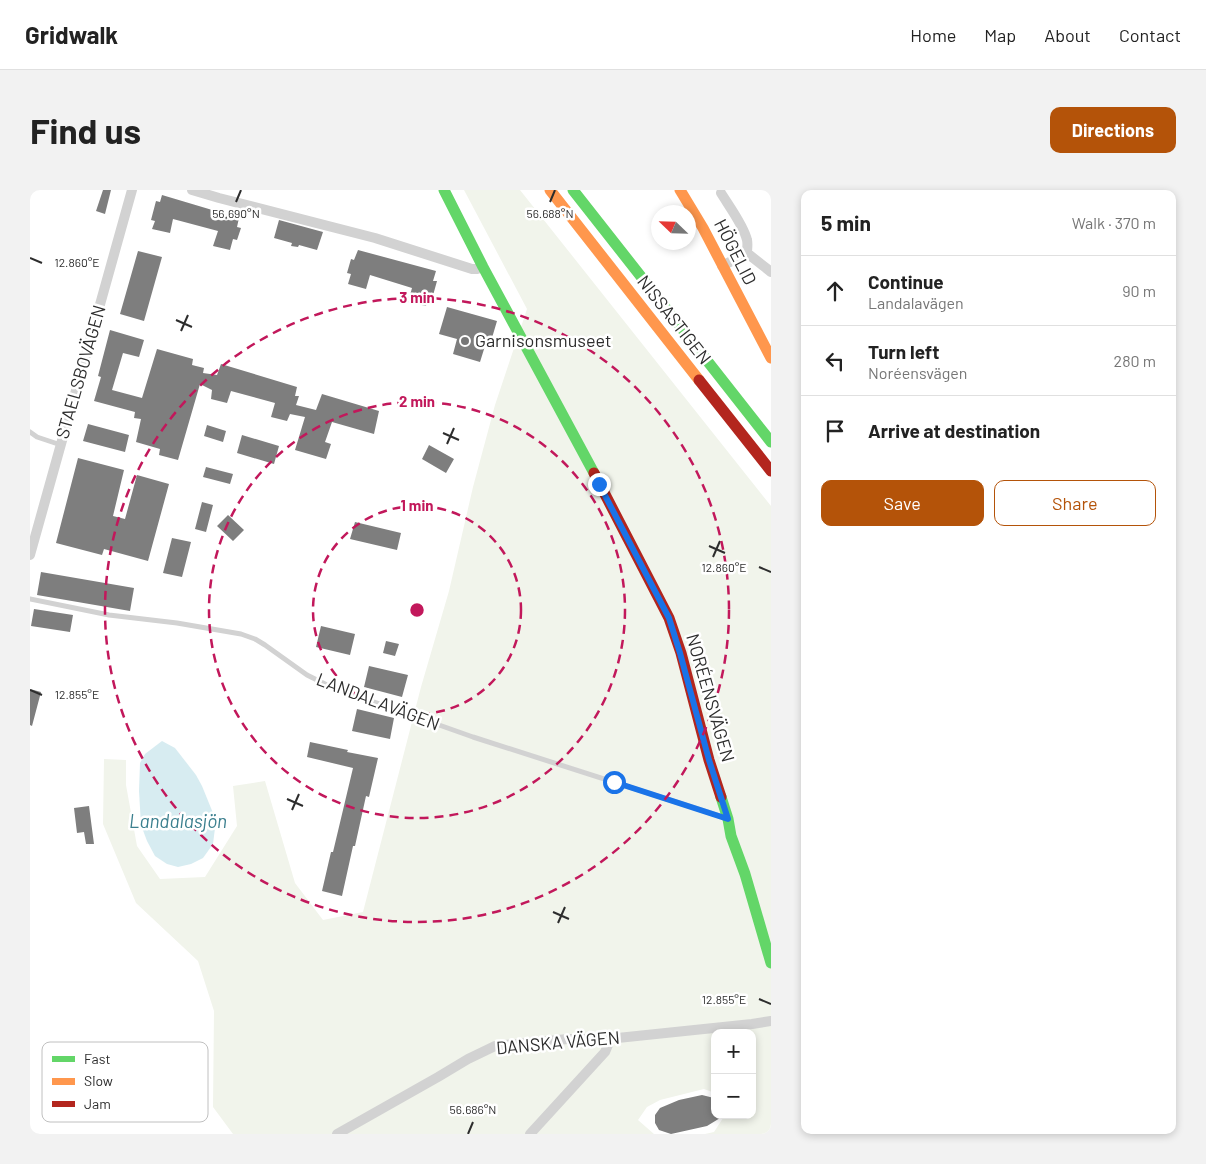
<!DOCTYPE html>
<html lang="en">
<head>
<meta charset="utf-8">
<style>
	:root { --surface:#fff; --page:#f2f2f2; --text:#222; --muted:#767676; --line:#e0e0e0; --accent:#b45309 }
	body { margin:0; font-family:Barlow,sans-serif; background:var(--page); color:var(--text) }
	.controls { position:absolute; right:15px; bottom:15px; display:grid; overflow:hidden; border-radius:10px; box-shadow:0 2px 8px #0003 }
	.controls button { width:45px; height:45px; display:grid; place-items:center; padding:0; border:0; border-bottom:1px solid var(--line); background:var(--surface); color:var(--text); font:25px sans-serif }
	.compass { position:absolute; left:621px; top:15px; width:45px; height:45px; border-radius:50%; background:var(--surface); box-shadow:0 2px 8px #0003; rotate:293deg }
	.stop { position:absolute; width:15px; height:15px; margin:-11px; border:4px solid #1a73e8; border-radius:50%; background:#fff }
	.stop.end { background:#1a73e8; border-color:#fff; box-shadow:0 1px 5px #0008 }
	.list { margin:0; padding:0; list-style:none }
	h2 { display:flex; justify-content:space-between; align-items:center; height:65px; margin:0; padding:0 20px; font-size:21px }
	h2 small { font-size:16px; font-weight:400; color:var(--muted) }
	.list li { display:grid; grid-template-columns:32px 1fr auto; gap:15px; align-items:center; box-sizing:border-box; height:70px; padding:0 20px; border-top:1px solid var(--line) }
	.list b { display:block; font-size:19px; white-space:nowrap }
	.list p { margin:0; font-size:16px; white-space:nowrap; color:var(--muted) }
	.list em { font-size:16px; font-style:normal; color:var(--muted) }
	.actions { display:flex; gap:10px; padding:15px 20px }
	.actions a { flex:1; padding:11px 0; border:1px solid var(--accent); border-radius:10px; text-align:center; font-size:18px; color:var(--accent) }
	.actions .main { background:var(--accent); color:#fff }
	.icon { flex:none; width:28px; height:28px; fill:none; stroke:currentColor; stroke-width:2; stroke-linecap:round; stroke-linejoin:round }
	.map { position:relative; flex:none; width:741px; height:944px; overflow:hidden; border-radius:10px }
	header { display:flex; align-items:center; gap:30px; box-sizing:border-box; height:70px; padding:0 25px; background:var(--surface); border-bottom:1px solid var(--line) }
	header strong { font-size:24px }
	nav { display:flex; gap:28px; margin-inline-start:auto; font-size:18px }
	.intro { display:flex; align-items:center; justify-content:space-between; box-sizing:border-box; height:120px; padding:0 30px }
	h1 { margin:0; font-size:35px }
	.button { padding:12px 22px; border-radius:10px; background:var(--accent); color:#fff; font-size:18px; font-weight:700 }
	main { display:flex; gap:30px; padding:0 30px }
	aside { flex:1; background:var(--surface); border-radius:10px; box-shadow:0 2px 8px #0003 }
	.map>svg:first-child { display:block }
</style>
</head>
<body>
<header>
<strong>Gridwalk</strong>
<nav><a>Home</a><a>Map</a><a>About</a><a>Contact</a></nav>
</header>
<div class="intro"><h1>Find us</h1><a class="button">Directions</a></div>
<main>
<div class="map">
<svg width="741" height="944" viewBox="0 0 741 944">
	<rect width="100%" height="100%" fill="#fff"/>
	<!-- green -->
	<path fill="#f1f4eb" d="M434 0H490L741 316V944H675L684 942 695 925H722V843H685V903L674 899 630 910 617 917 608 930 624 944H203L183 917 184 821 168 771 106 713 73 634 74 569 96 570V595L107 656 130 689 175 687 207 636 203 596 235 591 265 693 293 730 333 722 391 497 419 401 443 297 465 215 497 119Z"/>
	<!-- water -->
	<path fill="#d7ecf1" d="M132 551 145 558 166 585 172 596 183 623 185 638 183 654 173 668 161 674 148 677 137 674 125 666 117 651 111 635 109 601 110 573 115 564Z"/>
	<!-- building -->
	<path fill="#7e7e7e" d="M73 0H81L75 24 66 21Z
		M132 5 209 28 207 37 211 38 207 50 203 49 200 60 183 56 188 41 143 29 140 43 122 39 125 31 121 30 126 11 130 12Z
		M249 30 293 42 287 60 269 55 268 57 261 56 262 53 244 48Z
		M328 60 406 81 403 91H407L402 109 398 108 396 116 378 112 382 98 340 85 336 99 318 94 321 84 317 83 321 69 324 70Z
		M108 61 132 67 114 131 90 124Z
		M417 117 467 131 459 158 455 156 450 172 423 164 427 149 409 144Z
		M80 140 114 150 109 167 93 163 82 200 112 208 127 159 163 169 162 175 174 178 173 183 187 185 191 174 267 197 265 206H269L266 215 286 220 292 204 349 221 344 244 302 232 295 252 301 254 296 269 265 260 275 227 260 224 257 231 241 227 245 213 201 201 197 213 181 209 182 200 170 194 148 270 129 265 130 259 106 252 111 229 104 228 105 222 64 211 71 187 68 186Z
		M58 234 99 245 95 262 53 251Z
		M177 235 196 241 193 252 174 246Z
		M212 245 249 256 244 274 207 263Z
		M399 255 424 269 416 283 392 269Z
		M48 268 94 280 83 326 95 329 107 285 139 294 118 371 74 359 72 365 26 353Z
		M176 277 203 284 200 294 173 287Z
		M172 312 183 315 176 342 165 339Z
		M198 325 214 340 203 351 187 336Z
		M325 332 371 343 367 360 320 349Z
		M142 348 161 352 152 387 133 383Z
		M11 382 104 398 100 421 7 405Z
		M4 419 43 425 40 442 1 436Z
		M291 436 325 444 320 465 286 457Z
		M356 451 369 454 365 466 353 463Z
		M339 476 378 485 372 507 334 497Z
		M0 499 11 502 2 536 0 535Z
		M327 519 364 528 360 549 322 541Z
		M280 552 318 560 317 562 348 568 339 607 336 606 325 656H323L312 706 292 701 301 662H303L323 578 277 567Z
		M59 616 64 654H56L54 642 47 643 44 618Z
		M672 905 684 908 685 910V925H695L677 936 641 944 629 940 625 933V925L630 918 649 910Z"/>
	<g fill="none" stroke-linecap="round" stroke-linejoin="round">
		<!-- lane -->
		<path stroke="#d2d2d2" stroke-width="5" d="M0 242 7 247 31 255
			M0 409 79 425 147 433 211 444 225 449 235 455 277 485 299 496 443 547 696 628"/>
		<!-- street -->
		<path stroke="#d2d2d2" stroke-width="10" d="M162 0 189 8 345 48 442 79H447L453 77
			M691 3C699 16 714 36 717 50 718 54 717 59 717 63
			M692 76 717 63 741 82
			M0 365 102 0
			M307 944 408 887 438 869 465 856 538 849H578L722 834 741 831
			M500 944 575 862 578 855V849"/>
		<!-- fast -->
		<path stroke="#63d668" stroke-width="11" d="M414 0 453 77 564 283
			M543 0 741 252
			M691 607 698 629 701 646 715 684 741 773"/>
		<!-- slow -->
		<path stroke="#ff974d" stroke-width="11" d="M520 0 669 190
			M650 0 673 38 741 168"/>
		<!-- jam -->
		<path stroke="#b3261e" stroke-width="11" d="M669 190 741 281
			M564 283 639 428 651 463 679 570 691 607"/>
	</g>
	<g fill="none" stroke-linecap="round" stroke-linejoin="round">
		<!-- route -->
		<path stroke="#1a73e8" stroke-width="6" d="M569 294 639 428 650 463 679 570 698 629 584 592"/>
	</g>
	<!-- ticks -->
	<path fill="none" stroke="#2d2d2d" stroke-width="2" d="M206 12 211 0M520 12 525 0M0 68 12 73M146 130 162 137M151 141 158 125M413 243 429 250M417 254 424 238M679 356 695 363M683 367 690 351M729 377 741 382M0 500 12 505M257 609 273 616M262 620 269 604M523 722 539 729M528 733 535 717M729 809 741 814M438 944 443 932"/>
	<!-- distance rings -->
	<g fill="none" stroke="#c2185b" stroke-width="2.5" stroke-dasharray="9 6">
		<circle cx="387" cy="420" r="104"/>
		<circle cx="387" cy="420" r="208"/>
		<circle cx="387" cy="420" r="312"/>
	</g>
	<!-- markers -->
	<circle fill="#767676" stroke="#fff" stroke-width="2" cx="435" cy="151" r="5"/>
	<g text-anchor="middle" stroke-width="5" stroke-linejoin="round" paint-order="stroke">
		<!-- street labels -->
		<g font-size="18" fill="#2d2d2d" stroke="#fff">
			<text transform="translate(705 62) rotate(63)" y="6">HÖGELID</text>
			<text transform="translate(644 130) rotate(52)" y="6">NISSASTIGEN</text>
			<text transform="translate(51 182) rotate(-74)" y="6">STAELSBOVÄGEN</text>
			<text transform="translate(680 508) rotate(74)" y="6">NORÉENSVÄGEN</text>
			<text transform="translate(348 512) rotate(21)" y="6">LANDALAVÄGEN</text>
			<text transform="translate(528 853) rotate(-5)" y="6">DANSKA VÄGEN</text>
		</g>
		<!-- poi labels -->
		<g font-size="18" fill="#2d2d2d" stroke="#fff" text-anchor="start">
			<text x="445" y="157">Garnisonsmuseet</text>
		</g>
		<!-- water labels -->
		<g font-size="19" font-style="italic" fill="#3b7f8e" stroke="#fff">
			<text x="148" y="638">Landalasjön</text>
		</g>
	</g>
	<!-- legend -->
	<rect x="12" y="852" width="166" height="80" rx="8" fill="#fff" stroke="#c0c0c0" stroke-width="1"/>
	<rect x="22" y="866" width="23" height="6" fill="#63d668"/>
	<rect x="22" y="888" width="23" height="7" fill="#ff974d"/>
	<rect x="22" y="911" width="23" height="6" fill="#b3261e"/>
	<g font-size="14" fill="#2d2d2d">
		<text x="54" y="874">Fast</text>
		<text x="54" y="896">Slow</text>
		<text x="54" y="919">Jam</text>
	</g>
	<g font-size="12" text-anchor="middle" fill="#2d2d2d" stroke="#fff" stroke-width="5" stroke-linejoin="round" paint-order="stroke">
		<text x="206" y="28">56.690°N</text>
		<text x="520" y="28">56.688°N</text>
		<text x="47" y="77">12.860°E</text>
		<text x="694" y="382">12.860°E</text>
		<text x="47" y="509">12.855°E</text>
		<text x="694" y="814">12.855°E</text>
		<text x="443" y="924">56.686°N</text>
	</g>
	<circle cx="387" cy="420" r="8" fill="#c2185b" stroke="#fff" stroke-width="2.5"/>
	<g font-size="15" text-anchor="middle" font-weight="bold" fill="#c2185b" stroke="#fff" stroke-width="5" stroke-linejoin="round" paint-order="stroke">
		<text x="387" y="113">3 min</text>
		<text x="387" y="217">2 min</text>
		<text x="387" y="321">1 min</text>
	</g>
</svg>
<div class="controls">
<button>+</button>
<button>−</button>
</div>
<svg class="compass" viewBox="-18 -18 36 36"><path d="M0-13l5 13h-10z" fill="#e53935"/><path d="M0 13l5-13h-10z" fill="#767676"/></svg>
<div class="stop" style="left:584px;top:592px"></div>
<div class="stop end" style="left:569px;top:294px"></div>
</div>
<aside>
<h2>5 min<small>Walk · 370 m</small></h2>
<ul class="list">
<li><svg class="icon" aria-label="ahead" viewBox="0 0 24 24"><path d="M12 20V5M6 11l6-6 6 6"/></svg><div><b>Continue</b><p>Landalavägen</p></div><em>90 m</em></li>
<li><svg class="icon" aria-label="left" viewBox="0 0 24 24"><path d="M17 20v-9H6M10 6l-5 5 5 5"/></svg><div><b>Turn left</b><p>Noréensvägen</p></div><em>280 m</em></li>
<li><svg class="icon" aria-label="arrive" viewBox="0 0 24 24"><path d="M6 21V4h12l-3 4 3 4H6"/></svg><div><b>Arrive at destination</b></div></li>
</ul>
<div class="actions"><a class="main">Save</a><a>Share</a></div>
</aside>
</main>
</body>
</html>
